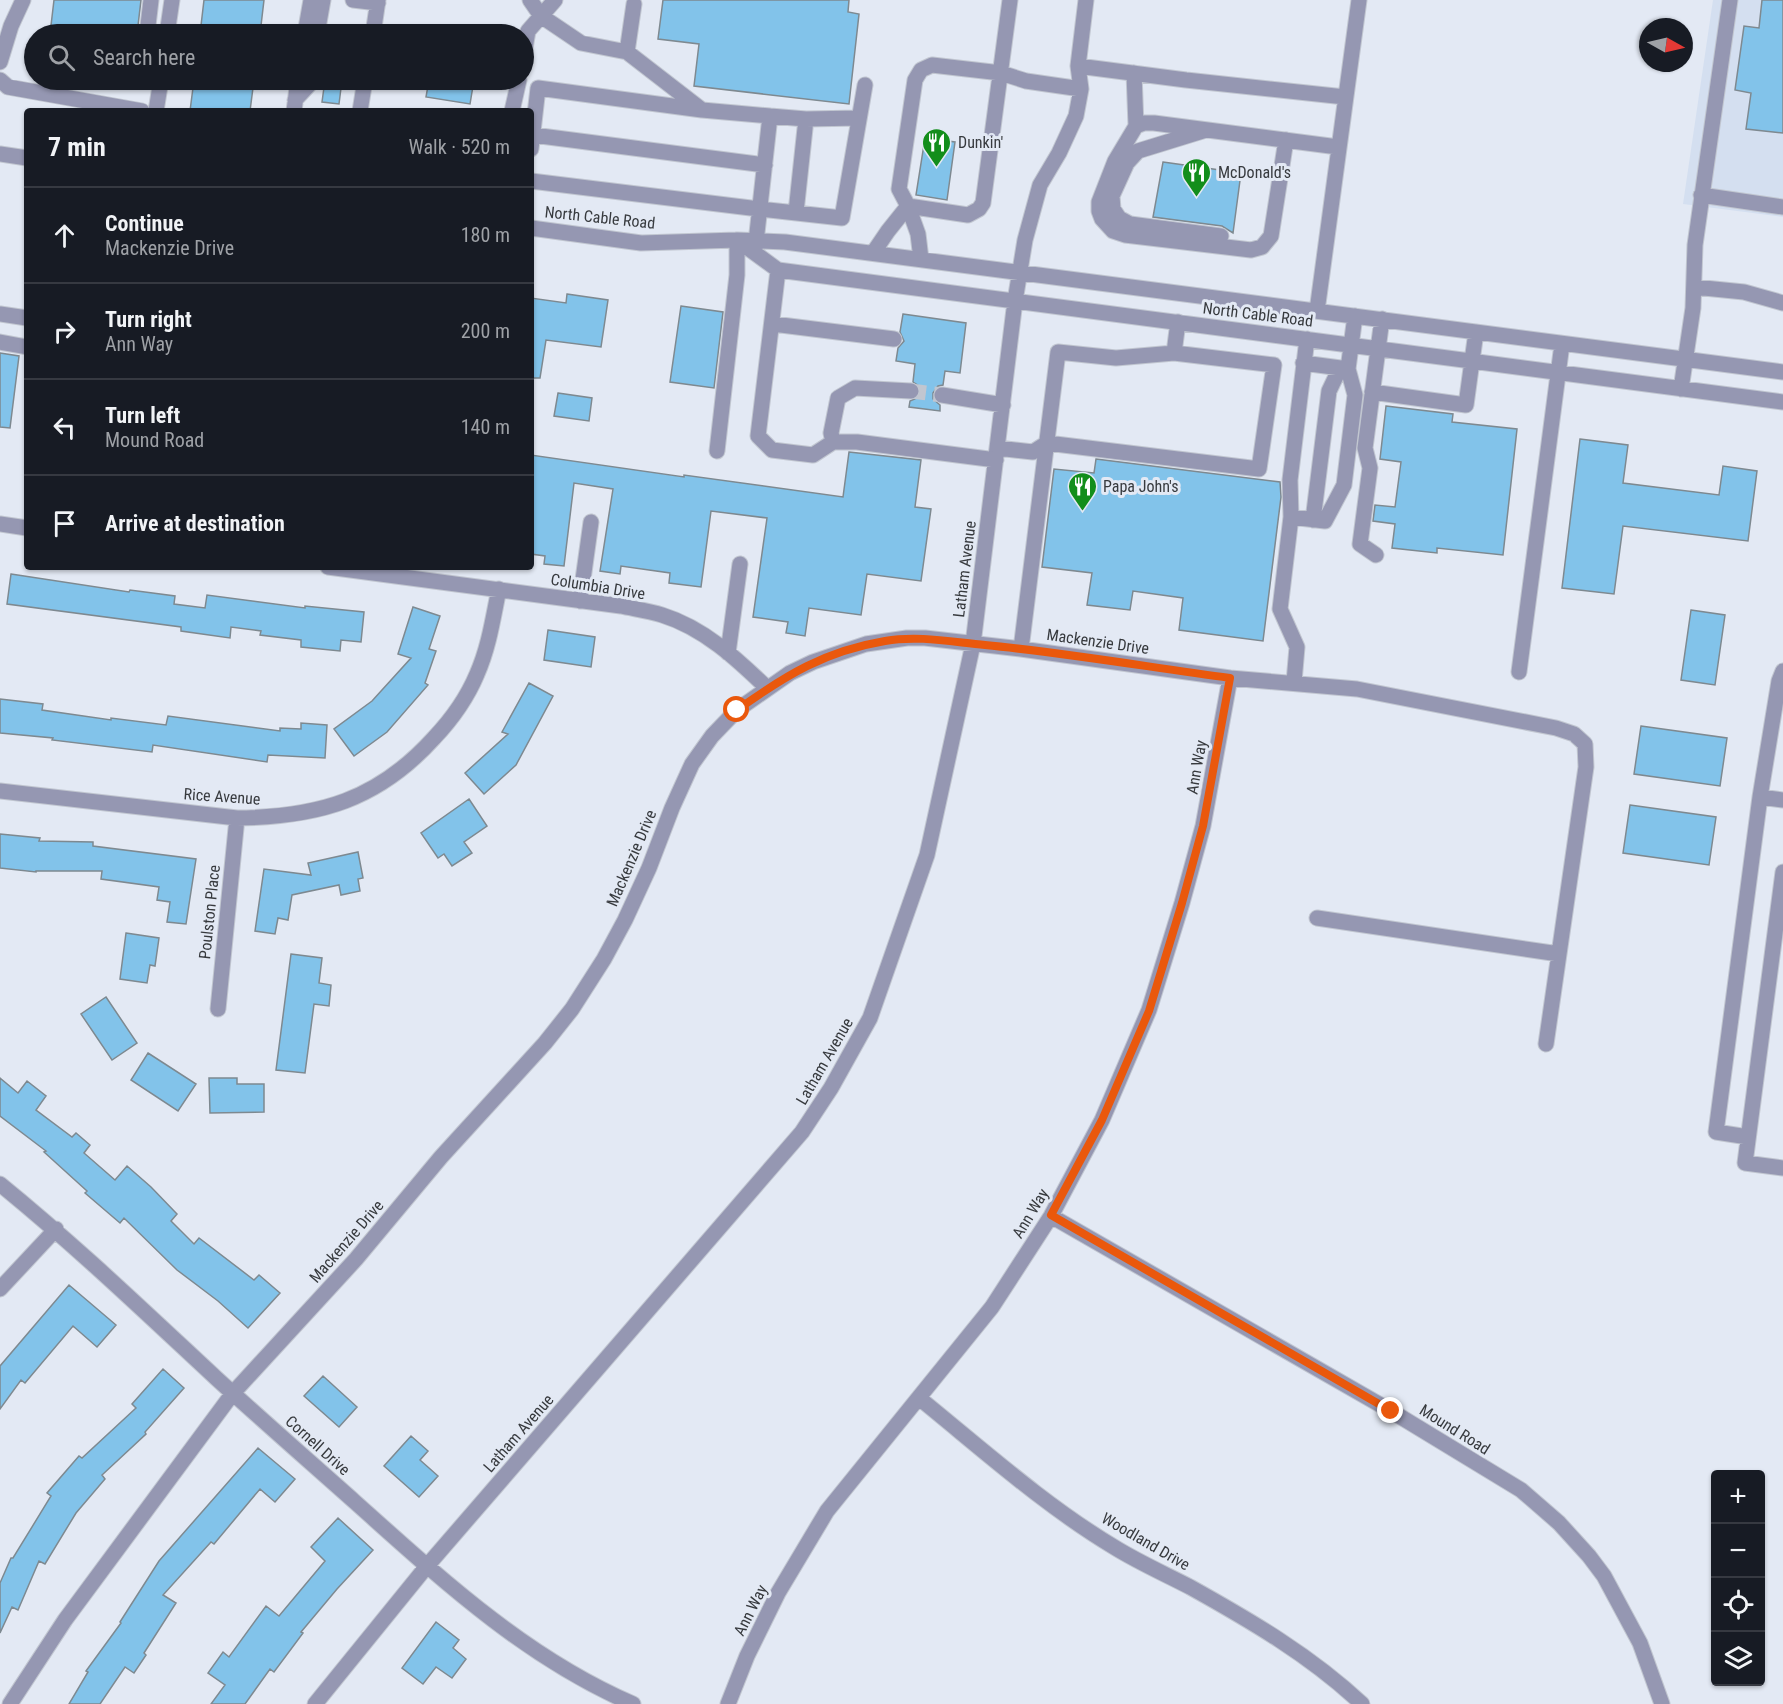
<!DOCTYPE html>
<html lang="en">
<head>
<meta charset="utf-8">
<style>
	:root { --surface:#171b24; --page:#20242c; --text:#f1f3f6; --muted:#9ea1a6; --line:#363941 }
	body { margin:0; font-family:"Roboto Condensed",sans-serif; background:var(--page); color:var(--text) }
	.controls { position:absolute; right:18px; bottom:18px; display:grid; overflow:hidden; border-radius:6px; box-shadow:0 2px 4px #0004 }
	.controls button { width:54px; height:54px; display:grid; place-items:center; padding:0; border:0; border-bottom:2px solid var(--line); background:var(--surface); color:var(--text); font:30px sans-serif }
	.compass { position:absolute; left:1639px; top:18px; width:54px; height:54px; border-radius:50%; background:var(--surface); box-shadow:0 2px 4px #0004; rotate:98deg }
	.stop { position:absolute; width:18px; height:18px; margin:-14px; border:4px solid #ea580c; border-radius:50%; background:#fff }
	.stop.end { background:#ea580c; border-color:#fff; box-shadow:0 2px 6px #0008 }
	.list { margin:0; padding:0; list-style:none }
	h2 { display:flex; justify-content:space-between; align-items:center; height:78px; margin:0; padding:0 24px; font-size:26px }
	h2 small { font-size:20px; font-weight:400; color:var(--muted) }
	.list li { display:grid; grid-template-columns:39px 1fr auto; gap:18px; align-items:center; box-sizing:border-box; height:96px; padding:0 24px; border-top:2px solid var(--line) }
	.list b { display:block; font-size:22px; white-space:nowrap }
	.list p { margin:0; font-size:20px; white-space:nowrap; color:var(--muted) }
	.list em { font-size:20px; font-style:normal; color:var(--muted) }
	.icon { flex:none; width:33px; height:33px; fill:none; stroke:currentColor; stroke-width:2; stroke-linecap:round; stroke-linejoin:round }
	.map { position:relative; flex:none; width:1783px; height:1704px; overflow:hidden }
	.search { position:absolute; background:var(--surface); box-shadow:0 2px 4px #0004; left:24px; top:24px; width:510px; height:66px; display:flex; align-items:center; gap:15px; box-sizing:border-box; padding:0 21px; border-radius:33px; color:var(--muted); font-size:22px }
	.panel { position:absolute; background:var(--surface); box-shadow:0 2px 4px #0004; left:24px; top:108px; width:510px; height:462px; border-radius:6px }
	.map>svg:first-child { display:block }
</style>
</head>
<body>
<div class="map">
<svg width="1783" height="1704" viewBox="0 0 1783 1704">
	<rect width="100%" height="100%" fill="#e3e9f4"/>
	<!-- built -->
	<path fill="#d4dff0" d="M1713 0H1783V217L1683 204Z"/>
	<!-- building -->
	<path fill="#82c3ea" stroke="#7e8990" stroke-width="1.5" d="M54 0H141L137 34H50Z
		M204 0H264L260 34H200Z
		M663 0H849L848 12 859 14 849 104 694 86 699 44 658 39Z
		M1762 0H1783V133L1746 129 1751 93 1735 90 1744 26 1759 28Z
		M194 80H254L250 111H190Z
		M325 80H342L339 104 322 102Z
		M429 80H474L470 104 426 97Z
		M925 138 955 142 947 200 916 195Z
		M1163 162 1241 173 1233 233 1222 226 1153 217Z
		M567 294 608 300 601 347 546 340 540 378H531V298L566 303Z
		M681 306 723 312 714 388 670 382Z
		M903 314 966 323 960 373 945 371 943 385 938 386 933 393V399L940 405V411L909 407 910 401 919 397 921 391 919 386 913 382 915 364 896 361 898 348 904 341 900 332Z
		M0 353 19 356 10 428 0 427Z
		M558 393 592 398 589 421 554 416Z
		M1386 406 1453 414 1452 422 1517 429 1503 555 1437 548V553L1392 548 1395 524 1373 521 1375 505 1395 507 1401 462 1380 459Z
		M1580 439 1628 445 1623 483 1719 495 1723 466 1757 471 1748 541 1623 526 1614 594 1562 588Z
		M849 452 921 460 915 507 931 509 921 581 867 574 861 615 809 608 805 636 786 633 788 622 753 617 767 518 711 511 701 587 669 583 670 573 621 566 620 574 600 571 613 489 574 483 564 566 544 564 545 556 531 554V455L684 477V475L843 497Z
		M1096 459 1280 482 1281 497 1263 641 1179 630 1183 598 1133 591 1130 610 1087 605 1092 573 1042 567 1054 469 1094 473Z
		M11 574 129 592 130 590 175 596 174 604 205 608 207 595 305 608V606L364 612 361 642 341 640 340 651 301 647V640L260 635 261 631 231 627 230 638 181 631V627L7 604Z
		M413 607 440 616 429 649 436 651 425 683 428 685 387 732 354 756 334 729 372 701 411 658 398 654Z
		M1691 610 1725 615 1715 685 1681 680Z
		M548 630 595 637 591 667 544 660Z
		M529 683 553 696 516 765 484 794 465 773 508 734 502 732Z
		M0 699 43 704 42 710 111 720V718L166 725 168 716 280 731V728L301 729V723L327 725 325 758 268 755 267 762 153 745 152 752 52 740 53 738 0 733Z
		M1641 726 1727 738 1720 786 1634 774Z
		M469 799 487 826 464 842 472 853 452 866 444 854 438 858 421 833Z
		M1630 805 1716 817 1709 865 1623 853Z
		M0 834 40 838 39 841 93 842V846L196 859 186 924 167 922 170 902 157 900 159 887 101 879 102 871H36V872L0 868Z
		M358 852 363 878 358 879 360 891 341 895 339 885 292 895 288 920 278 918 275 934 255 931 264 869 311 875 308 863Z
		M126 933 159 938 155 966 150 965 147 983 120 979Z
		M291 954 322 958 319 983 331 985 329 1006 314 1004 305 1073 276 1070Z
		M106 997 137 1043 112 1060 81 1014Z
		M148 1053 196 1084 178 1111 131 1080Z
		M0 1078 18 1093 27 1081 46 1096 36 1110 72 1137 76 1133 90 1145 84 1153 115 1180 127 1166 151 1187 177 1214 171 1221 194 1244 199 1238 254 1280 259 1275 280 1293 248 1328 218 1301 177 1270 124 1218 120 1223 85 1193 87 1191 44 1152 46 1151 0 1116Z
		M209 1078H237V1084H264V1112L210 1113Z
		M69 1285 116 1325 97 1347 73 1326 25 1383 21 1380 0 1409V1366Z
		M163 1369 184 1388 145 1432 146 1434 102 1475 105 1479 76 1513 45 1564 39 1561 18 1610 12 1607 0 1633V1583L11 1558H13L51 1496 47 1493 79 1456 82 1458 136 1408 132 1404Z
		M323 1376 357 1407 339 1427 304 1396Z
		M411 1436 428 1451 420 1460 438 1476 419 1497 384 1466Z
		M258 1448 295 1479 275 1502 260 1489 214 1544 211 1542 163 1595 176 1603 144 1653 146 1655 134 1673 125 1667 100 1704H69L88 1672 86 1671 121 1623 120 1622 159 1561Z
		M338 1518 373 1550 337 1589 301 1632 303 1633 274 1672 270 1669 245 1704H211L225 1685 208 1673 223 1652 229 1657 266 1606 279 1616 325 1561 311 1547Z
		M436 1622 459 1640 453 1648 466 1659 452 1678 436 1667 423 1684 402 1668Z"/>
	<g fill="none" stroke-linecap="round" stroke-linejoin="round">
		<!-- minor-tunnel -->
		<path stroke="#c1c6d0" stroke-width="15" stroke-dasharray="15 8" stroke-linecap="butt" d="M911 391 942 395"/>
		<defs>
			<path id="minor" d="M353 0 378 3
				M530 0 541 16 581 43 627 52 702 110 770 116 756 242
				M147 34 151 0
				M167 34 172 0
				M305 34 311 0
				M317 34 323 0
				M373 34 378 0
				M627 52 634 4
				M524 54 528 31 555 0
				M0 62 11 26 23 0
				M1078 66 1186 80 1345 97
				M1134 73 1136 126 1115 161 1099 202V211L1102 219 1113 231 1125 235 1251 250 1262 247 1271 236 1286 140
				M0 80 8 87 142 111
				M295 100 309 85 310 80
				M156 111 161 80
				M294 111 298 80
				M360 111 365 80
				M512 111 519 80
				M770 116 806 119 859 118
				M1136 126 1144 123H1154L1338 147
				M1206 130 1138 151 1127 163 1112 196 1113 209 1119 218 1130 224 1221 236
				M533 135 765 165
				M531 149 538 88 702 110
				M0 154 27 158
				M531 181 759 209 842 218 865 85
				M1701 195 1783 207
				M908 206 968 215 979 209 983 203 1010 0
				M796 212 806 119
				M531 228 641 243 737 240 785 242 1783 372
				M737 240 778 270 1783 402
				M873 253 888 231 908 206
				M921 259 918 234 908 206 899 189 915 80 921 70 932 65 1001 73 1026 81 1081 89
				M778 270 758 436 772 450 813 455 833 442H857L996 460
				M1694 287 1744 292 1783 303
				M1317 311 1359 0
				M0 314 27 318
				M773 324 894 339
				M0 342 27 347
				M1174 353 1178 322
				M1303 363 1348 369 1355 316
				M1681 389 1693 308 1695 245 1730 0
				M1372 392 1466 405 1476 332
				M942 395 1003 405
				M833 442 831 433 838 398 855 388 911 391
				M997 448 1033 452 1047 443 1259 469 1274 365 1174 353 1116 358 1058 352 1021 649
				M717 451 737 275V240
				M1291 517 1325 521 1344 485 1355 395 1348 369
				M1313 520 1329 391 1340 368
				M0 524 27 528
				M1376 555 1360 544 1370 468 1365 448 1382 319
				M328 567 621 606C635 609 649 611 662 615 704 628 737 659 767 688
				M580 601 591 522
				M728 653 740 564
				M1519 672 1562 344
				M1294 682 1297 647 1280 609 1291 517 1290 480 1307 339
				M0 791 237 818C319 817 378 800 434 738 452 719 467 698 477 674 489 647 493 618 499 589
				M1760 797 1783 800
				M1783 872 1745 1163 1783 1168
				M1317 918 1559 954
				M218 1009 237 818
				M1748 1137 1716 1132 1760 797 1779 681 1783 671
				M0 1184C75 1245 145 1312 216 1378 262 1420 309 1461 355 1502 441 1579 526 1658 633 1704
				M1051 1216 1391 1411 1521 1490 1559 1523 1589 1556 1604 1576 1640 1643 1662 1704
				M0 1289 56 1229
				M919 1398C982 1449 1044 1505 1114 1547 1138 1562 1165 1574 1190 1587 1251 1621 1311 1656 1362 1704
				M10 1704 65 1620 233 1393 356 1259 441 1157 545 1043 572 1009 604 959 625 920 649 868 672 808 692 764 712 736 737 710 790 673 813 662 866 644 907 638H925L1021 649 1230 678 1357 689 1556 728 1574 734 1585 744 1586 767 1546 1044
				M315 1704 427 1566 802 1132 831 1088 870 1018 927 855 973 644 1015 301 1025 240 1040 185 1059 153 1076 116 1081 89 1078 66 1086 0
				M728 1704 747 1656 778 1593 827 1511 992 1307 1051 1216 1102 1120 1149 1010 1182 903 1203 826 1230 678"/>
		</defs>
		<!-- minor casing -->
		<use href="#minor" stroke="#c1c6d0" stroke-width="17"/>
		<!-- minor -->
		<use href="#minor" stroke="#9597b2" stroke-width="15"/>
	</g>
	<g fill="none" stroke-linecap="round" stroke-linejoin="round">
		<!-- route -->
		<path stroke="#ea580c" stroke-width="8" d="M737 710C786 675 825 651 885 641 918 635 952 642 985 645 1067 653 1148 667 1230 678L1203 826 1182 903 1149 1011 1102 1120 1051 1215 1391 1411"/>
	</g>
	<!-- icons -->
	<defs>
		<symbol id="restaurant-pin" viewBox="-11 -11 22 30"><path d="M0 17L-7.5 6A9.5 9.5 0 1 1 7.5 6Z" fill="#138e1b" stroke="#e3e9f4"/><path d="M-5-6h1v4h1v-4h1v4h1v-4h1v5L-1.5 .5V6h-2V.5L-5-1ZM5-6V6H3V1.5H1.5Q1.5-4 5-6Z" fill="#fff"/></symbol>
	</defs>
	<g fill-rule="evenodd">
		<use href="#restaurant-pin" x="920" y="126" width="33" height="45"/>
		<use href="#restaurant-pin" x="1180" y="156" width="33" height="45"/>
		<use href="#restaurant-pin" x="1066" y="470" width="33" height="45"/>
	</g>
	<g text-anchor="middle" stroke-width="6" stroke-linejoin="round" paint-order="stroke">
		<!-- poi labels -->
		<g font-size="16" fill="#373a3e" stroke="#e3e9f4" text-anchor="start">
			<text x="958" y="148">Dunkin'</text>
			<text x="1218" y="178">McDonald's</text>
			<text x="1103" y="492">Papa John's</text>
		</g>
		<!-- street labels -->
		<g font-size="16" fill="#373a3e" stroke="#e3e9f4">
			<text transform="translate(600 217) rotate(6)" y="6">North Cable Road</text>
			<text transform="translate(1258 314) rotate(7)" y="6">North Cable Road</text>
			<text transform="translate(964 569) rotate(-83)" y="6">Latham Avenue</text>
			<text transform="translate(598 586) rotate(9)" y="6">Columbia Drive</text>
			<text transform="translate(1098 641) rotate(8)" y="6">Mackenzie Drive</text>
			<text transform="translate(1196 767) rotate(-80)" y="6">Ann Way</text>
			<text transform="translate(222 796) rotate(4)" y="6">Rice Avenue</text>
			<text transform="translate(631 858) rotate(-67)" y="6">Mackenzie Drive</text>
			<text transform="translate(209 912) rotate(-84)" y="6">Poulston Place</text>
			<text transform="translate(824 1061) rotate(-60)" y="6">Latham Avenue</text>
			<text transform="translate(1030 1213) rotate(-59)" y="6">Ann Way</text>
			<text transform="translate(346 1241) rotate(-49)" y="6">Mackenzie Drive</text>
			<text transform="translate(1455 1429) rotate(32)" y="6">Mound Road</text>
			<text transform="translate(518 1433) rotate(-49)" y="6">Latham Avenue</text>
			<text transform="translate(318 1445) rotate(42)" y="6">Cornell Drive</text>
			<text transform="translate(1146 1541) rotate(30)" y="6">Woodland Drive</text>
			<text transform="translate(750 1610) rotate(-63)" y="6">Ann Way</text>
		</g>
	</g>
</svg>
<div class="controls">
<button>+</button>
<button>−</button>
<button><svg class="icon" aria-label="locate" viewBox="0 0 24 24"><circle cx="12" cy="12" r="6"/><path d="M12 2v4M12 18v4M2 12h4M18 12h4"/></svg></button>
<button><svg class="icon" aria-label="layers" viewBox="0 0 24 24"><path d="M12 4l9 5-9 5-9-5zM3 14l9 5 9-5"/></svg></button>
</div>
<svg class="compass" viewBox="-18 -18 36 36"><path d="M0-13l5 13h-10z" fill="#e53935"/><path d="M0 13l5-13h-10z" fill="#9ea1a6"/></svg>
<div class="stop" style="left:737px;top:710px"></div>
<div class="stop end" style="left:1391px;top:1411px"></div>
<div class="search"><svg class="icon" aria-label="search" viewBox="0 0 24 24"><circle cx="10" cy="10" r="6"/><path d="M15 15l6 6"/></svg>Search here</div>
<section class="panel">
<h2>7 min<small>Walk · 520 m</small></h2>
<ul class="list">
<li><svg class="icon" aria-label="ahead" viewBox="0 0 24 24"><path d="M12 20V5M6 11l6-6 6 6"/></svg><div><b>Continue</b><p>Mackenzie Drive</p></div><em>180 m</em></li>
<li><svg class="icon" aria-label="right" viewBox="0 0 24 24"><path d="M7 20v-9h11M14 6l5 5-5 5"/></svg><div><b>Turn right</b><p>Ann Way</p></div><em>200 m</em></li>
<li><svg class="icon" aria-label="left" viewBox="0 0 24 24"><path d="M17 20v-9H6M10 6l-5 5 5 5"/></svg><div><b>Turn left</b><p>Mound Road</p></div><em>140 m</em></li>
<li><svg class="icon" aria-label="arrive" viewBox="0 0 24 24"><path d="M6 21V4h12l-3 4 3 4H6"/></svg><div><b>Arrive at destination</b></div></li>
</ul>
</section>
</div>
</body>
</html>
